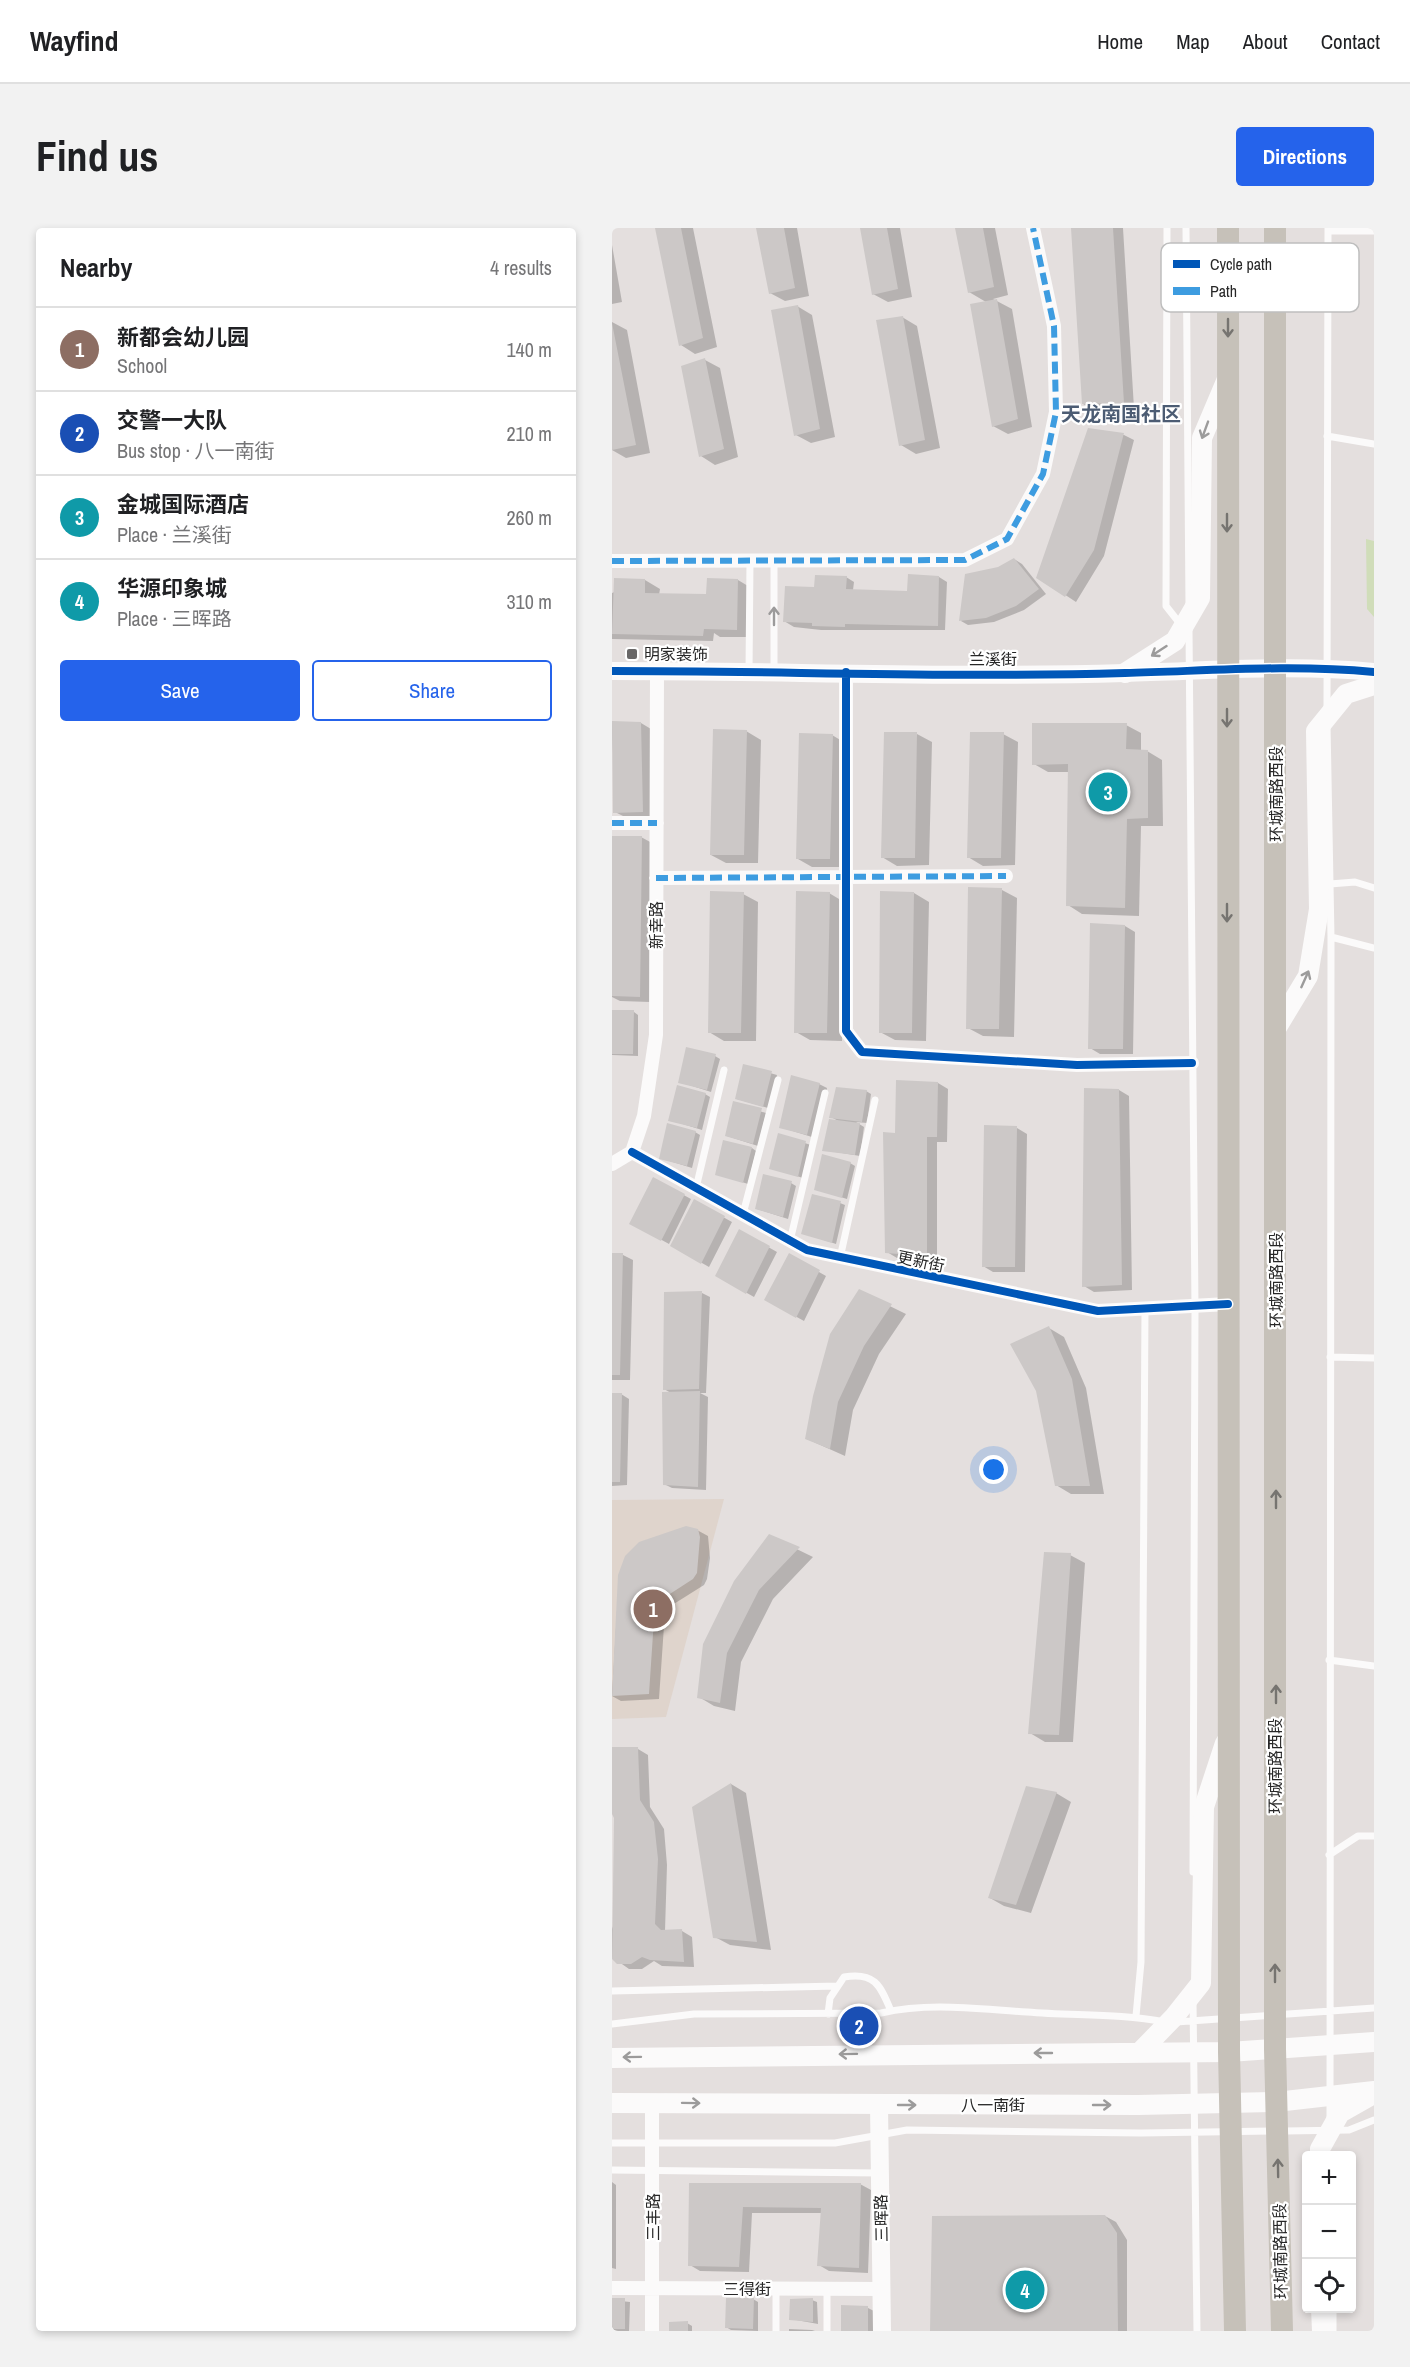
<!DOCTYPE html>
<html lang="en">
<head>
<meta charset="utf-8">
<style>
	:root { --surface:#fff; --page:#f2f2f2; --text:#202124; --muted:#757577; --line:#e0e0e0; --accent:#2563eb }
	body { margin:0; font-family:"Archivo Narrow","Noto Sans SC",sans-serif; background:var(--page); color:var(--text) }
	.controls { position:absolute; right:18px; bottom:18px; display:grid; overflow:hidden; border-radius:6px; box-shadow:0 3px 9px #0003 }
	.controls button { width:54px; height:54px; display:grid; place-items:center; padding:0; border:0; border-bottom:2px solid var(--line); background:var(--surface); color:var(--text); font:30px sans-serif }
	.you { position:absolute; left:382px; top:1242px; width:21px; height:21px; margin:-15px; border:4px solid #fff; border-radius:50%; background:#1a73e8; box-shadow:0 0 0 9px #1a73e833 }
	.badge { display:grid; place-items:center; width:39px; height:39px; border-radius:50%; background:var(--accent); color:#fff; font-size:20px; font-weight:700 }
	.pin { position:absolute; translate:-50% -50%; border:3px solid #fff; box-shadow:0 2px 6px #0006 }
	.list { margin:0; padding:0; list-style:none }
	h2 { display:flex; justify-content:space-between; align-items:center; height:78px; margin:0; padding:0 24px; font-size:26px }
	h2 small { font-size:20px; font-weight:400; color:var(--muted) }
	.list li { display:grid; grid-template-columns:39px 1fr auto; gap:18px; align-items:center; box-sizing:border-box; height:84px; padding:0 24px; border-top:2px solid var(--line) }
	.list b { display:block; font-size:22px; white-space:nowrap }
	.list p { margin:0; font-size:20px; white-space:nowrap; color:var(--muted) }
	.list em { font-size:20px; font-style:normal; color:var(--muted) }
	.actions { display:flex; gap:12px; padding:18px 24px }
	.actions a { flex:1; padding:14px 0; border:2px solid var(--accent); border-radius:6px; text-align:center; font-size:21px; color:var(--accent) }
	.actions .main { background:var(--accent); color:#fff }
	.icon { flex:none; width:33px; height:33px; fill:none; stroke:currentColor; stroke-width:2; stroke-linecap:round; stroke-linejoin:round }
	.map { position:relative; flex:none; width:762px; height:2103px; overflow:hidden; border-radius:6px }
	header { display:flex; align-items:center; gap:36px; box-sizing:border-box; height:84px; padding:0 30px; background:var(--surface); border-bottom:2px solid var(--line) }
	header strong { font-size:28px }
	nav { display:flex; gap:33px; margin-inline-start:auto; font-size:21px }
	.intro { display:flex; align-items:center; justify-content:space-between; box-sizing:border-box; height:144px; padding:0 36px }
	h1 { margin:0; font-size:42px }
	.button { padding:15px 27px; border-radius:6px; background:var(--accent); color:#fff; font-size:21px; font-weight:700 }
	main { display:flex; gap:36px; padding:0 36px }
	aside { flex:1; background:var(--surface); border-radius:6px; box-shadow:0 3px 9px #0003 }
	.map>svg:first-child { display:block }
</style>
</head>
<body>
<header>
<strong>Wayfind</strong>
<nav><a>Home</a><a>Map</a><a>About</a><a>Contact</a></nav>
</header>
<div class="intro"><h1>Find us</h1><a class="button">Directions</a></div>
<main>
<aside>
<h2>Nearby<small>4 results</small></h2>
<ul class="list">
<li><span class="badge" style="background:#8d6e63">1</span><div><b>新都会幼儿园</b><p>School</p></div><em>140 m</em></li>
<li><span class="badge" style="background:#1a4fb4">2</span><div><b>交警一大队</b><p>Bus stop · 八一南街</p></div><em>210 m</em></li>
<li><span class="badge" style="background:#0f9aa8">3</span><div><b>金城国际酒店</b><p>Place · 兰溪街</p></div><em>260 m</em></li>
<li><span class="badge" style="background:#0f9aa8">4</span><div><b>华源印象城</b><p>Place · 三晖路</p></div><em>310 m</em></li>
</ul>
<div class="actions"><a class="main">Save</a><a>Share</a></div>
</aside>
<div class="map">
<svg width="762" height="2103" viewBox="0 0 762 2103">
	<rect width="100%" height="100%" fill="#e4dfde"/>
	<!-- education -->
	<path fill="#dfd4cc" d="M112 1271 54 1489 0 1491V1272Z"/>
	<!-- green -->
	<path fill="#d0ddb9" d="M754 311 762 313V389L755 381Z"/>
	<!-- shadow -->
	<path fill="#0003" d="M45 0H81L105 119 83 126 69 117Z
		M146 0H185L197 68 173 73 158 65Z
		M249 0H288L300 69 276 74 261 66Z
		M345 0H383L396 67 381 71 400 81 420 199 396 206 381 198 374 74 357 64Z
		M461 0H511L522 180 481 181 471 176Z
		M0 17 10 74 0 76Z
		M185 78 200 87 223 209 199 215 184 207Z
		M290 89 305 98 328 220 304 226 289 217Z
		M0 94 15 102 38 225 14 230 0 222Z
		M93 132 108 140 126 229 103 237 89 228Z
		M477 202 512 207 522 212 492 328 464 374 426 349Z
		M402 331 410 336 434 366 412 382 382 394 356 397 349 393 387 340Z
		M234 349 242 354 241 362 297 365 327 349 335 354 333 402H209L182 399 172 393 204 361Z
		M96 351 126 352 141 361 139 409H108L102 405 101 413 0 411V365L33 352 48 361 47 367 95 368Z
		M0 495H29L39 501 38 588H11L3 584Z
		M514 497 529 505V523H535L550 532 551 598H529L527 688 470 686 456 677 458 544H436L422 536Z
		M134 503 149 512 146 635H114L99 627Z
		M305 506 320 514 317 637 285 638 270 629Z
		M391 506 406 514 403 637 371 638 356 629Z
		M220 507 235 516 232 639H200L186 631Z
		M29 609 40 615 38 774 8 773 0 769V662Z
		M390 662 405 670 402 809 371 808 356 800Z
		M217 665 232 674 230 813 198 812 184 804Z
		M302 665 317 674 314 813 283 812 268 804Z
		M131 666 146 674 144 813H112L97 804Z
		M513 698 523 704 521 826H488L478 820Z
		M0 783 22 784 26 787V828L0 827Z
		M103 828 108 831 99 864 68 854Z
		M133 838 165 847 156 880 125 871Z
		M326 855 336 861 335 914H325V1033L285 1030 275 1024 284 906Z
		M207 856 215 860 203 910 168 899Z
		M507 862 517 868 520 1062 482 1064 472 1058Z
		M254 863 259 866 255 895 244 894 252 899 248 928 212 922 228 894 219 889Z
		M93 866 98 869 90 902 58 892Z
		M122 875 154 885 146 918 115 908Z
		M405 900 415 906 413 1044H381L371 1038Z
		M83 904 88 907 80 940 48 930Z
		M167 907 199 917 191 950 159 940Z
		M140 920 144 923 136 956 105 946Z
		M238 935 243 938 235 971 203 961Z
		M42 951 79 971 57 1016 19 995Z
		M179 955 184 958 176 991 145 981Z
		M82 973 120 994 97 1039 60 1018Z
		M228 975 233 977 224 1016 191 1005Z
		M128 1003 165 1024 142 1069 105 1048Z
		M0 1027H11L21 1032 18 1152H0Z
		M177 1027 214 1048 192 1093 154 1072Z
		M247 1063 294 1086 267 1126 241 1182 233 1228 195 1211Z
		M90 1065 98 1069 94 1165H88L96 1169 94 1262 60 1260 52 1256 59 1165 52 1161Z
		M437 1100 452 1109 474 1160 492 1266H459L444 1257 425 1162Z
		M9 1166 17 1171 15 1257 0 1258V1167Z
		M85 1302 96 1308 98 1330 95 1351 92 1357 57 1379 52 1398 47 1471 9 1473 0 1468 7 1348Z
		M158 1308 201 1329 161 1371 129 1434 123 1483 102 1478 87 1469Z
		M458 1327 473 1335 461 1514H433L418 1505Z
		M0 1521H26L36 1527 38 1579 52 1601 55 1637 53 1703H70L80 1709 82 1739 50 1738 42 1733 30 1741H17L0 1729V1701L3 1693 4 1589 0 1583Z
		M119 1556 134 1565 159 1722 118 1717 103 1709Z
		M444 1565 459 1574 419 1685 392 1678 378 1670Z
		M0 1954 4 1957V2041L0 2040Z
		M79 1956H248L259 1962 256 2045 217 2043 207 2037 210 1985H140L137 2044 88 2043 78 2037Z
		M493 1988 504 1994 515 2012V2103H320Z
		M141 2071 146 2074V2103L119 2102 114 2099Z
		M0 2072 18 2074 17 2103H0Z
		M200 2072 205 2074 206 2096 179 2091Z
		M256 2080 264 2084V2103H230Z
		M75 2095 80 2098V2103H58Z
		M177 2101 200 2102 203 2103H177Z"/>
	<!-- building -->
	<path fill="#ccc8c7" d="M43 0H69L91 110 67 118Z
		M144 0H172L183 60 157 66Z
		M248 0H275L286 61 260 67Z
		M343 0H371L382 59 356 65Z
		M459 0H501L512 175 470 176Z
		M385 71 406 191 380 199 358 76Z
		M186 77 208 201 182 208 159 82Z
		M291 88 313 212 287 218 264 92Z
		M0 95 24 217 0 222Z
		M93 130 112 221 87 229 69 138Z
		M476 200 512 205 482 322 453 369 424 350Z
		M402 330 427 361 404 378 374 390 347 393 353 346 386 339Z
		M296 346 327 348 326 398 233 396V399L200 398V395L171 394 173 358 202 359 203 347 235 348 234 361 295 363Z
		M2 350 33 351V365L94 366 95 350 126 351 125 402 92 401 91 408 0 406Z
		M0 493 29 494 31 584 1 585Z
		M420 495H515L514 521 536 522V590L515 591 513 680 454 678 456 536 420 537Z
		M101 501 135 502 132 627H98Z
		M272 504H305L303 630H269Z
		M358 504H392L389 630H355Z
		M187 505 221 506 218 631H184Z
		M0 608H30L28 769 0 768Z
		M356 659 390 660 387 801H354Z
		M98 663 132 664 129 805H96Z
		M184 663 218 664 215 805H182Z
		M268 663 302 664 300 805H267Z
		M478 695 513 697 511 821H476Z
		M0 782H22L21 826H0Z
		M74 819 104 826 95 862 66 855Z
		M131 836 160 843 151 879 123 871Z
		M179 847 208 855 195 907 167 900Z
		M284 852 326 854 325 909H315V1028L273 1025 271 904 283 905Z
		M65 857 94 865 85 900 56 893Z
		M224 859 255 862 250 894 217 890Z
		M472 860 507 861 510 1057 470 1059Z
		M121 873 150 880 141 916 113 908Z
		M217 891 248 895 243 927 210 923Z
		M55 895 84 903 75 938 47 931Z
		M372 897 405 898 403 1039H370Z
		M166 905 194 913 186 949 157 941Z
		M111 912 140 919 131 955 103 947Z
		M210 926 239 934 230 970 202 962Z
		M151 946 180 953 171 989 143 981Z
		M41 949 73 966 49 1013 17 996Z
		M200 966 229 973 220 1015 189 1006Z
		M82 971 113 988 89 1036 58 1018Z
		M127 1001 158 1018 134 1066 103 1048Z
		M0 1025H11L8 1147H0Z
		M177 1025 208 1042 184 1090 152 1072Z
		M247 1061 280 1076 252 1118 226 1174 218 1221 193 1211 201 1168 218 1106Z
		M90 1063 87 1161 51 1162 52 1064Z
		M437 1098 460 1151 478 1258H443L424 1163 398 1116Z
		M88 1163 86 1259 51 1257 50 1164Z
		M0 1165H10L8 1254H0Z
		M74 1298 86 1301 88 1309 85 1345 81 1351 47 1373 42 1391 37 1466 0 1468 6 1347 13 1328 27 1314Z
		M157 1306 188 1319 147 1362 115 1425 108 1475 85 1470 91 1416 122 1353Z
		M432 1324 459 1325 447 1507 416 1506Z
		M0 1519H26L28 1572 42 1594 46 1631 43 1696 49 1702 70 1701 72 1734 38 1732 30 1729 19 1736H5L0 1731 2 1590 0 1586Z
		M119 1555 145 1714 101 1710 80 1579Z
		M414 1558 445 1564 404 1677 376 1670Z
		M77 1955H249L247 2040 205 2038 209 1980 131 1979 127 2039 76 2038Z
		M493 1987 505 2005 506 2103H318L320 1988Z
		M0 2070H13V2101H0Z
		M114 2070H142L141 2101 113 2100Z
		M201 2070V2094L177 2092 178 2071Z
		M229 2077 256 2078V2103H229Z
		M76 2093V2103H57V2094Z"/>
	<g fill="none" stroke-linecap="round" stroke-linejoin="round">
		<!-- service -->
		<path stroke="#fbfafa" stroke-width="7" d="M555 0 554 378 569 397
			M574 0 577 378
			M716 3H762
			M715 208 762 216
			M577 402 583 1080 581 1644
			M137 443 138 333
			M162 444V333
			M715 482 716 0
			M715 496 719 709 718 1892
			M718 656 743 654 762 660
			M719 709 762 720
			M84 960 112 842
			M131 986 166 852
			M178 1013 213 865
			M228 1030 263 872
			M718 1129 762 1130
			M717 1432 762 1438
			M717 1627 746 1608H762
			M0 1763 225 1758
			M581 1773 585 2103
			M216 1786 218 1770 232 1749C262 1744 268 1756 279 1783
			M524 1788 529 1734 533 1081
			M564 1794 762 1780
			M0 1796 82 1786 269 1785C318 1774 365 1781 415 1784 461 1788 507 1785 553 1794
			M0 1915H223L295 1902 529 1905 737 1902 762 1892
			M0 1942 267 1945
			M164 2061V2103
			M215 2061V2103
			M721 2080V2103"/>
		<!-- minor -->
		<path stroke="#fbfafa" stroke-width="14" d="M0 333 353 332 395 311 431 246 444 184 442 98 421 0
			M234 444V803L250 824 465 837 580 835
			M0 595H45
			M44 650 394 648
			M20 924 195 1022 486 1083 616 1076
			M0 936 20 924 32 888 44 807 45 443
			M40 1874V2103
			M0 2060 271 2061"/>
		<!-- tertiary -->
		<path stroke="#fbfafa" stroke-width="18" d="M0 443C171 443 342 450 513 445 596 443 679 436 762 444
			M267 1877 270 2103"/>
		<!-- secondary -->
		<path stroke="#fbfafa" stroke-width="20" d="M513 445 563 413 588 370 590 210 615 151
			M664 801 696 748 707 681 704 503 734 466 762 457
			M528 1824 562 1789 589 1755 592 1579 613 1515
			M0 1830 617 1824 762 1814
			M0 1875 526 1877 664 1874 762 1863
			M708 1928V1921L728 1885 760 1867
			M709 2080 710 2103"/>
		<!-- primary -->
		<path stroke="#c6c1b9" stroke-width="22" d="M616 0 617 1824 623 2103
			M663 0V1821L670 2103"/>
		<!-- quiet -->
		<path stroke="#3d9ce0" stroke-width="6" stroke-dasharray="12 6" stroke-linecap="butt" d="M0 333 353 332 395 311 431 246 444 184 442 98 421 0
			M0 595H45
			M44 650 394 648"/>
		<defs>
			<path id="cycleway" d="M0 443C171 443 342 450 513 445 596 443 679 436 762 444
				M234 444V803L250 824 465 837 580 835
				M20 924 195 1022 486 1083 616 1076"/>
		</defs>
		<!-- cycleway casing -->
		<use href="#cycleway" stroke="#fff" stroke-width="11"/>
		<!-- cycleway -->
		<use href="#cycleway" stroke="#0057b8" stroke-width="8"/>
	</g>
	<!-- one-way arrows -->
	<defs><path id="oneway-shaft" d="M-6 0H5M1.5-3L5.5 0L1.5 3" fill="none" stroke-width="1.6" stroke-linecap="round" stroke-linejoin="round" transform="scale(1.5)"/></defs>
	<g stroke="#767470">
		<use href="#oneway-shaft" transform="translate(616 100) rotate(90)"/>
		<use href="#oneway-shaft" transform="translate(615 295) rotate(90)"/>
		<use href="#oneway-shaft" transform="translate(615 490) rotate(90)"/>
		<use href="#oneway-shaft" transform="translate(615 685) rotate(90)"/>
		<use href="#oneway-shaft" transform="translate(664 1271) rotate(-90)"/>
		<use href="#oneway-shaft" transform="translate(664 1466) rotate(-90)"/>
		<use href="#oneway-shaft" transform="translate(663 1745) rotate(-90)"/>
		<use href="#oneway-shaft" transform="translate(666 1940) rotate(-91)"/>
	</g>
	<g stroke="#9c9b9b">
		<use href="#oneway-shaft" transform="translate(593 202) rotate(110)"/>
		<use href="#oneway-shaft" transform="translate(162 388) rotate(-90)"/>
		<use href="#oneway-shaft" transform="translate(547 423) rotate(147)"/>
		<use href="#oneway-shaft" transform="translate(693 751) rotate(-66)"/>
		<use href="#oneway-shaft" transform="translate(431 1825) rotate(180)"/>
		<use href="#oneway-shaft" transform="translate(236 1826) rotate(179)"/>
		<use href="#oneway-shaft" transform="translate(20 1829) rotate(179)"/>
		<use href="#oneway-shaft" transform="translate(79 1875) rotate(1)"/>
		<use href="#oneway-shaft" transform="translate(295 1877)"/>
		<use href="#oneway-shaft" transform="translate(490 1877)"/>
	</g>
	<!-- markers -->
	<rect fill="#696767" stroke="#fff" stroke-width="2" x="14" y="420" width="12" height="12" rx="3"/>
	<g text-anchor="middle" stroke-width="4.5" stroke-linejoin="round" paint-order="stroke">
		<!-- poi labels -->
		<g font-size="16" fill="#272727" stroke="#fff" text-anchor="start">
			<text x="32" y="432">明家装饰</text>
		</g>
		<!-- street labels -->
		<g font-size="16" fill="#272727" stroke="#fff">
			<text x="381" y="437">兰溪街</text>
			<text transform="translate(664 566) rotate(-90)" y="6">环城南路西段</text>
			<text transform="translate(44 697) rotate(-90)" y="6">新幸路</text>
			<text transform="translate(309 1033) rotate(12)" y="6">更新街</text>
			<text transform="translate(664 1052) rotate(-90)" y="6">环城南路西段</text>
			<text transform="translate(663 1538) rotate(-90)" y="6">环城南路西段</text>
			<text x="381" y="1883">八一南街</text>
			<text transform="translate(41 1989) rotate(-90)" y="6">三丰路</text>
			<text transform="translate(269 1990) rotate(-91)" y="6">三晖路</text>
			<text transform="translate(668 2023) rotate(-91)" y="6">环城南路西段</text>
			<text x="135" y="2067">三得街</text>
		</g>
		<!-- quarter labels -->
		<g font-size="20" font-weight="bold" fill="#4c5c73" stroke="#fff">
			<text x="509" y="193">天龙南国社区</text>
		</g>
	</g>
	<!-- legend -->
	<rect x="549" y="15" width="198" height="69" rx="9" fill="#fff" stroke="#bebebe" stroke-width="1.5"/>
	<rect x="561" y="32" width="27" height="8" fill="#0057b8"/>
	<rect x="561" y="59" width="27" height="8" fill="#3d9ce0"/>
	<g font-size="16" fill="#272727">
		<text x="598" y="42">Cycle path</text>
		<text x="598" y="69">Path</text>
	</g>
</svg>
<div class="controls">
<button>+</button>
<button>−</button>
<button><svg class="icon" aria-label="locate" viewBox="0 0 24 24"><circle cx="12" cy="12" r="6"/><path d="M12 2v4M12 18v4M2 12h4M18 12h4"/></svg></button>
</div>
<div class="you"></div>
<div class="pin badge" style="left:41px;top:1381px;background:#8d6e63">1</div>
<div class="pin badge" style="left:247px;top:1798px;background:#1a4fb4">2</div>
<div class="pin badge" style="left:496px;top:564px;background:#0f9aa8">3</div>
<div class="pin badge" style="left:413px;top:2062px;background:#0f9aa8">4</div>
</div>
</main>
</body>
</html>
